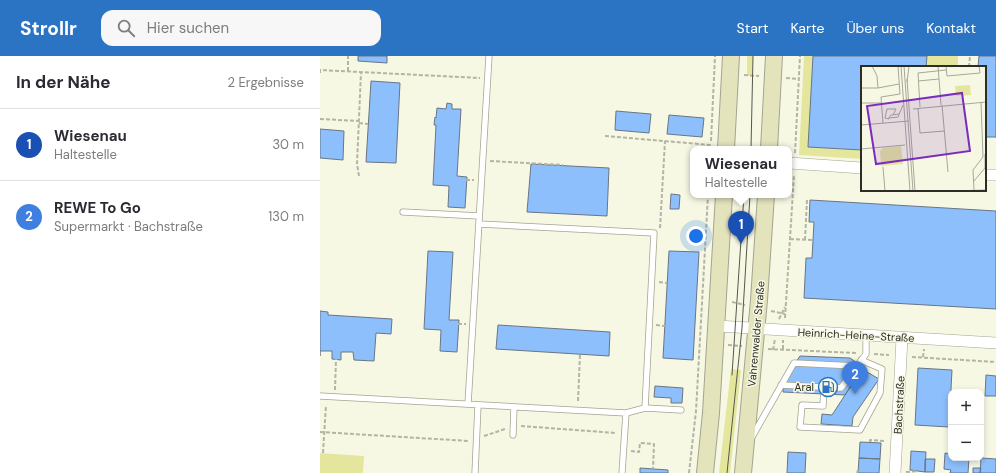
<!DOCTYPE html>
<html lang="de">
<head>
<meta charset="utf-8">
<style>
	:root { --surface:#fff; --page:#f7f7f7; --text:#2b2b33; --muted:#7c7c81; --line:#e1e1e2; --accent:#2b74c4 }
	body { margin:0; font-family:"DM Sans",sans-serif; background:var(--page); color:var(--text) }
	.controls { position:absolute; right:12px; bottom:12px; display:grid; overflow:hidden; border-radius:8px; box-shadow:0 2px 6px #0003 }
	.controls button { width:36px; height:36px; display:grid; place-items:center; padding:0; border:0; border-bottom:1px solid var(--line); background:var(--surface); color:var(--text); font:20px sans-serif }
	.you { position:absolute; left:376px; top:180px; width:14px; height:14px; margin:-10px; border:3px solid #fff; border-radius:50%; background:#1a73e8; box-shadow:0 0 0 6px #1a73e833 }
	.badge { display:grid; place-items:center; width:26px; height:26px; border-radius:50%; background:var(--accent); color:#fff; font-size:13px; font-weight:700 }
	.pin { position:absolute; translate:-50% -33px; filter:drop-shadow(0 1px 2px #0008) }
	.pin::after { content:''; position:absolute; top:21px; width:14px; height:12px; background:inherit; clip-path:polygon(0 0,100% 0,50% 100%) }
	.popup { position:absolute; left:370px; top:90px; width:102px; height:52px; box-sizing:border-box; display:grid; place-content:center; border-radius:8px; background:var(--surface); filter:drop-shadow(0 1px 3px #0005); font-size:13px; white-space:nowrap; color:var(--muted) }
	.popup b { font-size:15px; color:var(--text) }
	.popup::after { content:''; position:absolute; left:50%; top:100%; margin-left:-8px; border:8px solid transparent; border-top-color:var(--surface) }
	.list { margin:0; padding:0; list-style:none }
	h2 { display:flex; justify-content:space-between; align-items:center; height:52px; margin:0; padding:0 16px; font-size:17px }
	h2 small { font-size:13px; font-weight:400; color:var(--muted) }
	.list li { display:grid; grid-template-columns:26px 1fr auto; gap:12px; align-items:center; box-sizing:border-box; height:72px; padding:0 16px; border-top:1px solid var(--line) }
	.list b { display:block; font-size:15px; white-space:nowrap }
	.list p { margin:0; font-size:13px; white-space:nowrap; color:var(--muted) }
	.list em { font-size:13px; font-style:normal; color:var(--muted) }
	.icon { flex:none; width:22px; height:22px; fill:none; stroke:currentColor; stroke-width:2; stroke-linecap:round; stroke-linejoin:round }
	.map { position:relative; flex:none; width:676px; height:417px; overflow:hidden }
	header { display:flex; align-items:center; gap:24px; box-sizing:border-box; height:56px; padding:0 20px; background:var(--accent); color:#fff }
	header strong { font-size:19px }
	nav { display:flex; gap:22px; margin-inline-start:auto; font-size:14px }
	.search { width:280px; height:36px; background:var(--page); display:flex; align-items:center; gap:10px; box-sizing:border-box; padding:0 14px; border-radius:12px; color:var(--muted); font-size:15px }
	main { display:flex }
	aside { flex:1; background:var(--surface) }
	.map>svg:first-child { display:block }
</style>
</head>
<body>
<header>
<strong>Strollr</strong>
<div class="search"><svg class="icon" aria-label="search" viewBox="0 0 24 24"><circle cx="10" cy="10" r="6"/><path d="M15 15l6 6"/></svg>Hier suchen</div>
<nav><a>Start</a><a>Karte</a><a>Über uns</a><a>Kontakt</a></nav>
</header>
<main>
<aside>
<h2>In der Nähe<small>2 Ergebnisse</small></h2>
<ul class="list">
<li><span class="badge" style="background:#1a4fb4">1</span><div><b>Wiesenau</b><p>Haltestelle</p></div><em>30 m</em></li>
<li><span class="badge" style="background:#3f7fe0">2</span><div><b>REWE To Go</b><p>Supermarkt · Bachstraße</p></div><em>130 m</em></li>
</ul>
</aside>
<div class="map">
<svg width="676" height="417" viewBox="0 0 676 417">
	<rect width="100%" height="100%" fill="#f7f8e4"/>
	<!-- green -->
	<path fill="#e4e69e" d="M427 0H433L432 20H427Z
		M484 0H638V11H542V103L479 99Z
		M411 313 421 314 410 417H399Z
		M0 397 44 400 43 417H0Z"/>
	<!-- building -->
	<path fill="#8dbffc" stroke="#697584" d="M38 0H67V7L38 5Z
		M493 0H607L606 11H542V94L488 91Z
		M659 0H676V81H665V11H658Z
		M51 25 80 27 76 107 46 106Z
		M127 47 132 48V53H141L137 120 147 121 145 152 128 151 129 130 113 129 116 69H114L115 61 116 62 117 52 126 53Z
		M296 55 331 58 329 77 295 74Z
		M349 59 384 62 382 81 347 78Z
		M0 73 24 75 23 104 0 102Z
		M211 108 289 112 287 160 207 156Z
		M351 138 360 139 359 153H350Z
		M490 144 676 155V253L484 242 486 202H492L494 166H489Z
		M108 195 133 196 129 264H139L137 296 120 295 121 274 104 273Z
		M349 195 379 196 373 304 343 302Z
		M0 255 8 256V259L72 263 71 278 56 277 54 305 34 304 33 296H21V304L12 303V295H0V300Z
		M178 269 290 276 289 300 176 293Z
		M480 300 530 302 543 311 525 339 463 336V325Z
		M598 312 632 314 629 371 595 369Z
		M542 313 559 323 533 361 532 370 501 368 502 358 512 359Z
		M666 319 676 320V340H665Z
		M335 330 363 332 362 347H351V342L334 341Z
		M540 386 561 387 560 403 539 402Z
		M591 395 606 396 605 416 590 414Z
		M468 396 486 397 485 417H467Z
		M625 397 631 398V402H649L648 417H630L631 414 624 413Z
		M539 402 560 403 559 417H538Z
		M661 402 676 403V417H660Z
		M605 403H615L614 416H605Z
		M320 412 348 414V417H320Z
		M653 412H661L660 417H653Z"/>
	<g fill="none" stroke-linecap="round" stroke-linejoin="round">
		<defs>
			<path id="service" d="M83 156 159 160
				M159 168 334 177 325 352
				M461 329 521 332 546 298V280
				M504 331 503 350 482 349 480 371 540 374 560 337 562 313 541 304
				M0 340 306 357 325 352 361 354
				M148 348 169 0
				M193 379 194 351
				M432 381 474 307 536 310
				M155 417 158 349
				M302 417 306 357"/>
			<path id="minor" d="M469 107 542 112
				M665 119H676
				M397 270 676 287
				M575 417 582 282"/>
			<path id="secondary" d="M406 93 411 0
				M449 93 454 0
				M385 417 391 357 404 139
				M423 417 439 244 446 139"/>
		</defs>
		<!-- service casing -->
		<use href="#service" stroke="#a3a491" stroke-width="7"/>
		<!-- minor casing -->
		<use href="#minor" stroke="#a3a491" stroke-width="12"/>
		<!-- secondary casing -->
		<use href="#secondary" stroke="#a3a491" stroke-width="18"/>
		<!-- path -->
		<path stroke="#b3b4a4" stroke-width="2" stroke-dasharray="4 2" stroke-linecap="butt" d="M649 11 650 0
			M28 15V0
			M0 17V14L160 22
			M424 19 439 20
			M466 22 478 23
			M0 63 39 65
			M39 67 48 68
			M285 80 391 89
			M391 85 395 0
			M475 97 480 0
			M170 105 243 109
			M39 120 37 108 41 16
			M146 124H154
			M340 172 345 85
			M470 183 493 184
			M485 184 487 144
			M339 226 347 227
			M412 246 425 249
			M451 255 465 258
			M465 262 474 119
			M459 263 465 251
			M138 268H146
			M336 269 345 270
			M408 289 422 290
			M448 293 536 297
			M463 293V284
			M453 294 455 283
			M554 298 569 299
			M592 301 676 306
			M603 301 604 293
			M15 334 16 303
			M258 345 260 298
			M201 370 296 377
			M0 376 149 385
			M164 380 185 373
			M550 386V384L565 385
			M311 395 319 396 320 387 334 388 333 413
			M3 397 6 349
			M586 416 598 415
			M369 417 376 355 388 139
			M537 417 538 414"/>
		<!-- service -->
		<use href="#service" stroke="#fff" stroke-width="5.5"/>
		<!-- minor -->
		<use href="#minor" stroke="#fff" stroke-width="11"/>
		<!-- secondary -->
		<use href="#secondary" stroke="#e3e3bc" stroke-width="16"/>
		<!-- tram -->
		<path stroke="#56574d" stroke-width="1" d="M431 93 433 0
			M412 319 424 139
			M407 417 422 272 430 139"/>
	</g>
	<!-- icons -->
	<defs>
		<symbol id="fuel-ring" viewBox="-11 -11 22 22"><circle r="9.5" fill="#f7f8e4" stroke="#2b74c4" stroke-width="1.5"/><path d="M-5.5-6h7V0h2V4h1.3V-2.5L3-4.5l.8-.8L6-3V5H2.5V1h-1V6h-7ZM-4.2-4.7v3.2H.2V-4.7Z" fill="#2b74c4"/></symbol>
	</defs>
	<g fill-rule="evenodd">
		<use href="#fuel-ring" x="497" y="320" width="22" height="22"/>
	</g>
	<g text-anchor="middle" stroke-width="3" stroke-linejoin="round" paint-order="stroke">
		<!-- street labels -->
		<g font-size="11" fill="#2c2d25" stroke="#f7f8e4">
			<text transform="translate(436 278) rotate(-85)" y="4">Vahrenwalder Straße</text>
			<text transform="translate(536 279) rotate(3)" y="4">Heinrich-Heine-Straße</text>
			<text transform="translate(579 349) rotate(-87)" y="4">Bachstraße</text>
		</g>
		<!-- poi labels -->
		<g font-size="11" fill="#2c2d25" stroke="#f7f8e4" text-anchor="end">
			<text x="494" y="335">Aral</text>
		</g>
	</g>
	<!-- overview -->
	<g transform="translate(541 10)">
		<rect width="125" height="125" fill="#f7f8e4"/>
		<path d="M109 19 110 29 95 30 94 20ZM40 80 42 98 20 100 19 85 22 82Z" fill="#e4e69e"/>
		<path fill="none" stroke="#a6a798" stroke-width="1" d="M11 0 16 10 17 22M40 0 49 125M43 0 52 125M77 0 80 39M85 0 86 10 119 7 118 0M46 13 54 125M57 15 78 13M46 16 48 0M0 22H17L38 18M0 37H20M81 39 87 106M59 41 57 7 85 4M57 42 59 67 83 65M52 43 125 36M28 52 37 51 42 39M27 53 30 49 38 48M28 53 24 52 26 43H35L32 49M22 57 20 31 39 28 37 0M0 59 48 55M0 83 44 79M22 101 24 125M113 115 124 102V88M113 124 112 104 122 91 120 36M92 125 125 124"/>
		<path fill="#7b2cbf" fill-opacity="0.15" stroke="#7b2cbf" stroke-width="2" d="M101 27 109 85 15 98 6 40Z"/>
		<rect width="125" height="125" fill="none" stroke="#2c2d25" stroke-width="2"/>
	</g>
</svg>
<div class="controls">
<button>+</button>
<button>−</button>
</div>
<div class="you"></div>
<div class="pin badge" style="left:421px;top:188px;background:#1a4fb4">1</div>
<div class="popup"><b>Wiesenau</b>Haltestelle</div>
<div class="pin badge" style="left:535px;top:338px;background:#3f7fe0">2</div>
</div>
</main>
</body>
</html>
